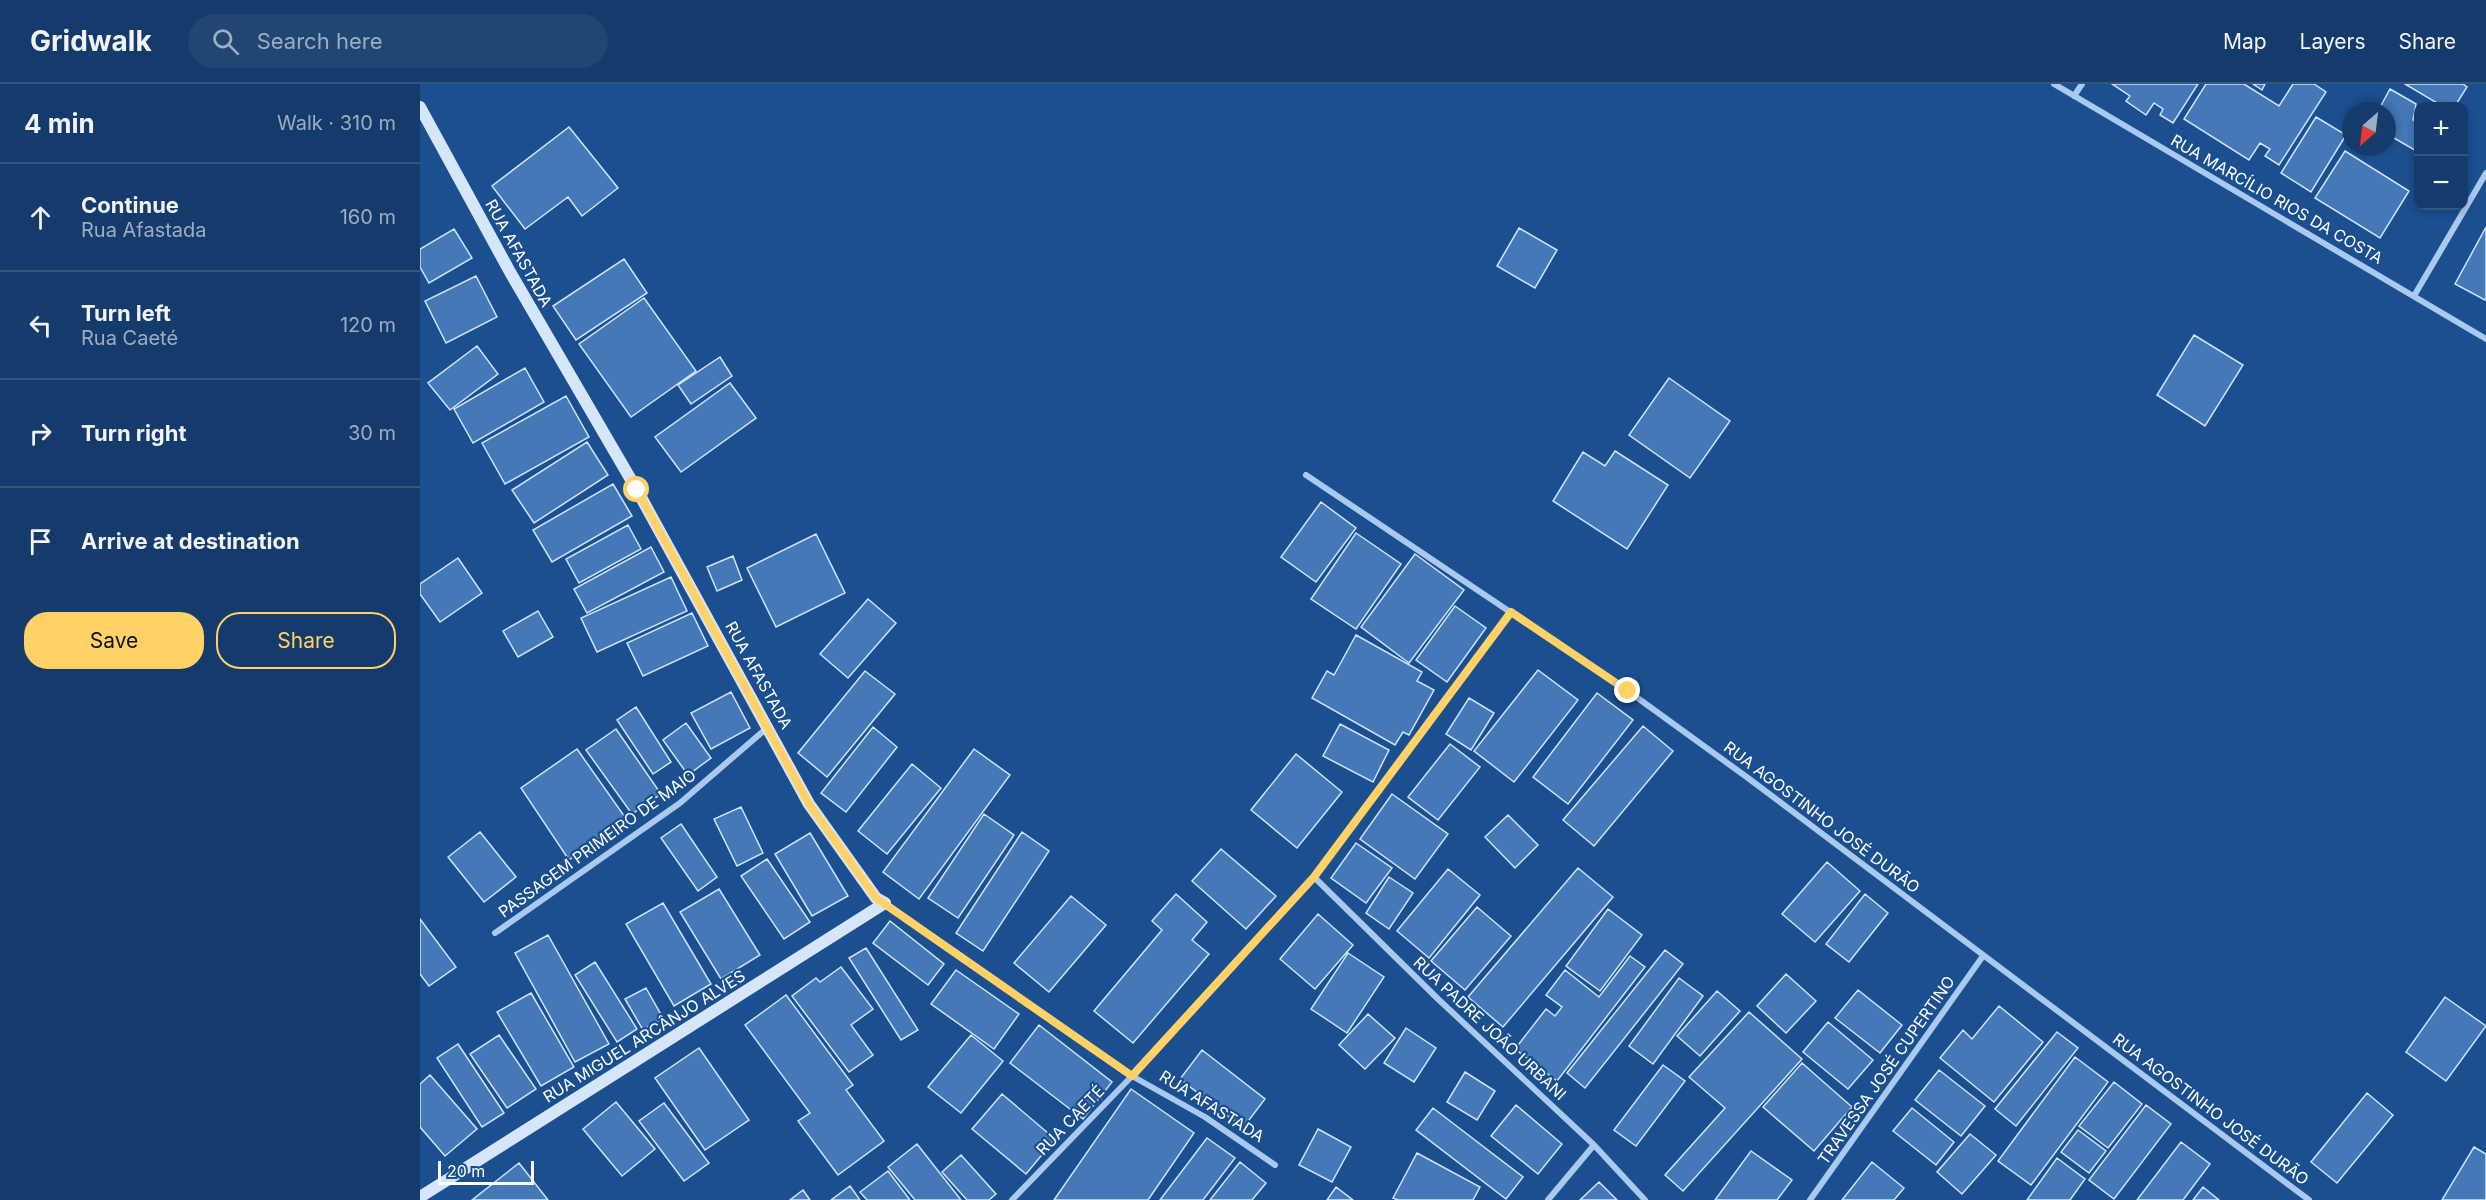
<!DOCTYPE html>
<html lang="en">
<head>
<meta charset="utf-8">
<style>
	:root { --surface:#143b6b; --page:#214673; --text:#f1f3f6; --muted:#9dadc1; --line:#33557e; --accent:#ffd166 }
	body { margin:0; font-family:Inter,sans-serif; background:var(--page); color:var(--text) }
	.controls { position:absolute; right:18px; top:18px; display:grid; overflow:hidden; border-radius:12px; box-shadow:0 3px 9px #0003 }
	.controls button { width:54px; height:54px; display:grid; place-items:center; padding:0; border:0; border-bottom:2px solid var(--line); background:var(--surface); color:var(--text); font:30px sans-serif }
	.compass { position:absolute; left:1922px; top:18px; width:54px; height:54px; border-radius:50%; background:var(--surface); box-shadow:0 3px 9px #0003; rotate:208deg }
	.scale { position:absolute; left:18px; bottom:15px; width:96px; box-sizing:border-box; padding-left:6px; border:3px solid #fff; border-top:0; font-size:16px; line-height:21px; white-space:nowrap; color:#fff; -webkit-text-stroke:4px #1b4f8f; paint-order:stroke }
	.stop { position:absolute; width:18px; height:18px; margin:-14px; border:4px solid #ffd166; border-radius:50%; background:#fff }
	.stop.end { background:#ffd166; border-color:#fff; box-shadow:0 2px 6px #0008 }
	.list { margin:0; padding:0; list-style:none }
	h2 { display:flex; justify-content:space-between; align-items:center; height:78px; margin:0; padding:0 24px; font-size:26px }
	h2 small { font-size:20px; font-weight:400; color:var(--muted) }
	.list li { display:grid; grid-template-columns:39px 1fr auto; gap:18px; align-items:center; box-sizing:border-box; height:108px; padding:0 24px; border-top:2px solid var(--line) }
	.list b { display:block; font-size:22px; white-space:nowrap }
	.list p { margin:0; font-size:20px; white-space:nowrap; color:var(--muted) }
	.list em { font-size:20px; font-style:normal; color:var(--muted) }
	.actions { display:flex; gap:12px; padding:18px 24px }
	.actions a { flex:1; padding:14px 0; border:2px solid var(--accent); border-radius:24px; text-align:center; font-size:21px; color:var(--accent) }
	.actions .main { background:var(--accent); color:#111 }
	.icon { flex:none; width:33px; height:33px; fill:none; stroke:currentColor; stroke-width:2; stroke-linecap:round; stroke-linejoin:round }
	.map { position:relative; flex:none; width:2066px; height:1116px; overflow:hidden }
	header { display:flex; align-items:center; gap:36px; box-sizing:border-box; height:84px; padding:0 30px; background:var(--surface); border-bottom:2px solid var(--line) }
	header strong { font-size:28px }
	nav { display:flex; gap:33px; margin-inline-start:auto; font-size:21px }
	.search { width:420px; height:54px; background:var(--page); display:flex; align-items:center; gap:15px; box-sizing:border-box; padding:0 21px; border-radius:33px; color:var(--muted); font-size:22px }
	main { display:flex }
	aside { flex:1; background:var(--surface) }
	.map>svg:first-child { display:block }
</style>
</head>
<body>
<header>
<strong>Gridwalk</strong>
<div class="search"><svg class="icon" aria-label="search" viewBox="0 0 24 24"><circle cx="10" cy="10" r="6"/><path d="M15 15l6 6"/></svg>Search here</div>
<nav><a>Map</a><a>Layers</a><a>Share</a></nav>
</header>
<main>
<aside>
<h2>4 min<small>Walk · 310 m</small></h2>
<ul class="list">
<li><svg class="icon" aria-label="ahead" viewBox="0 0 24 24"><path d="M12 20V5M6 11l6-6 6 6"/></svg><div><b>Continue</b><p>Rua Afastada</p></div><em>160 m</em></li>
<li><svg class="icon" aria-label="left" viewBox="0 0 24 24"><path d="M17 20v-9H6M10 6l-5 5 5 5"/></svg><div><b>Turn left</b><p>Rua Caeté</p></div><em>120 m</em></li>
<li><svg class="icon" aria-label="right" viewBox="0 0 24 24"><path d="M7 20v-9h11M14 6l5 5-5 5"/></svg><div><b>Turn right</b></div><em>30 m</em></li>
<li><svg class="icon" aria-label="arrive" viewBox="0 0 24 24"><path d="M6 21V4h12l-3 4 3 4H6"/></svg><div><b>Arrive at destination</b></div></li>
</ul>
<div class="actions"><a class="main">Save</a><a>Share</a></div>
</aside>
<div class="map">
<svg width="2066" height="1116" viewBox="0 0 2066 1116">
	<rect width="100%" height="100%" fill="#1b4f8f"/>
	<!-- building -->
	<path fill="#4478b7" stroke="#cfe3fa" stroke-width="1.5" d="M1692 0H1778L1753 39 1740 31 1743 25 1734 19 1726 31 1706 17 1710 12Z
		M1786 0H1824L1859 22 1873 0H1894L1906 8 1859 81 1845 72 1850 65 1840 59 1829 76 1764 35Z
		M1833 0H1845L1842 6Z
		M1985 0H2043L2047 3 2035 22H2022Z
		M1970 5 1996 20 1993 36 1998 39V68L1967 50V27H1958Z
		M1896 33 1926 51 1891 108 1861 89Z
		M149 43 198 104 162 132 148 113 105 145 72 102Z
		M1925 67 1989 107 1960 154 1895 114Z
		M2066 143V214L2065 216 2035 200Z
		M1099 144 1137 166 1115 204 1077 182Z
		M34 145 52 174 9 199 0 183V165Z
		M204 175 227 209 156 256 133 222Z
		M56 192 77 233 26 259 5 217Z
		M224 214 276 287 211 333 159 260Z
		M1774 251 1823 281 1785 342 1737 311Z
		M57 262 78 290 30 326 8 299Z
		M300 273 312 292 271 320 258 301Z
		M105 284 124 318 53 359 34 325Z
		M1249 294 1310 337 1270 394 1209 351Z
		M310 299 336 334 261 388 235 353Z
		M146 312 169 353 85 400 62 359Z
		M167 358 188 391 114 439 92 406Z
		M1195 367 1248 401 1207 465 1133 417 1163 368 1185 382Z
		M193 400 212 432 132 478 113 446Z
		M901 418 936 444 896 498 861 473Z
		M208 441 221 465 159 499 146 475Z
		M936 449 981 480 936 545 891 515Z
		M396 450 425 509 356 543 327 484Z
		M231 463 244 488 167 529 154 505Z
		M995 470 1044 506 989 579 941 543Z
		M313 472 322 496 297 507 287 483Z
		M38 474 62 509 20 538 0 510V500Z
		M251 493 267 527 177 568 161 534Z
		M448 515 476 539 428 594 400 570Z
		M1035 522 1066 544 1027 598 996 576Z
		M118 527 133 553 98 573 83 547Z
		M272 529 288 562 223 592 207 559Z
		M936 551 1002 588 997 597 1014 606 989 651 983 648 975 661 892 614 907 587 914 591Z
		M1118 586 1158 616 1094 698 1054 667Z
		M445 587 475 610 407 693 378 669Z
		M311 608 330 644 291 665 271 629Z
		M1177 609 1213 636 1148 720 1113 693Z
		M1049 614 1074 629 1051 666 1026 650Z
		M216 623 251 678 233 690 197 636Z
		M266 639 291 674 268 691 243 656Z
		M920 640 969 666 953 698 903 672Z
		M1223 642 1253 667 1174 762 1143 736Z
		M453 643 477 663 426 728 401 709Z
		M196 645 241 710 212 730 166 666Z
		M1030 660 1060 683 1018 736 988 713Z
		M157 665 207 736 149 776 101 704Z
		M554 665 590 691 499 815 463 788Z
		M876 670 922 708 877 764 831 726Z
		M492 680 521 704 467 770 438 747Z
		M972 710 1028 750 995 795 940 755Z
		M321 723 343 769 317 782 294 735Z
		M564 730 594 751 538 834 508 814Z
		M1088 731 1118 761 1095 784 1065 753Z
		M261 740 297 793 278 807 241 754Z
		M60 748 96 793 64 818 28 773Z
		M602 748 629 767 563 867 536 849Z
		M390 749 428 812 392 832 355 770Z
		M936 759 972 784 946 819 911 794Z
		M801 765 856 812 826 845 772 797Z
		M347 775 390 838 364 855 321 792Z
		M1407 778 1440 807 1395 858 1362 830Z
		M1158 784 1193 813 1083 943 1048 913Z
		M1028 785 1060 811 1009 874 977 847Z
		M969 793 993 809 969 845 946 829Z
		M299 805 340 871 301 895 260 828Z
		M756 810 787 838 772 856 789 870 713 959 674 927 742 846 732 837Z
		M1445 810 1468 829 1429 878 1406 860Z
		M651 812 686 841 629 908 594 879Z
		M243 819 291 900 254 922 206 840Z
		M1057 823 1091 852 1045 906 1011 877Z
		M1188 825 1222 851 1180 907 1146 882Z
		M898 830 933 861 895 905 860 875Z
		M0 835 36 883 9 902 0 890Z
		M470 837 524 880 508 901 453 859Z
		M128 851 189 960 155 978 95 869Z
		M446 864 498 946 481 956 429 874Z
		M1245 866 1263 880 1165 1004 1147 989Z
		M928 869 964 893 927 949 891 925Z
		M1210 872 1225 883 1137 997 1095 965 1126 925 1135 932 1142 923 1126 911 1145 886 1179 913Z
		M175 878 217 945 197 958 155 891Z
		M421 883 453 925 431 941 453 971 429 988 372 912 396 894 400 898Z
		M536 886 599 930 574 965 511 920Z
		M1366 890 1396 917 1366 949 1337 922Z
		M1259 894 1283 912 1233 980 1209 962Z
		M226 904 243 934 223 946 205 915Z
		M1438 906 1482 941 1460 969 1415 934Z
		M1297 907 1320 927 1280 972 1257 952Z
		M111 909 154 983 121 1002 77 928Z
		M366 911 433 1001 426 1006 464 1057 418 1091 378 1037 390 1029 325 941Z
		M2025 913 2066 942 2026 997 1986 968Z
		M1579 922 1623 958 1574 1018 1520 974 1543 946 1552 955Z
		M1329 928 1382 975 1263 1107 1245 1091 1305 1024 1269 993Z
		M948 930 975 954 945 985 919 961Z
		M1408 938 1453 976 1428 1005 1383 968Z
		M619 941 692 998 663 1035 590 979Z
		M986 944 1016 964 994 998 964 979Z
		M1637 948 1658 964 1596 1042 1575 1025Z
		M79 951 116 1005 87 1024 50 970Z
		M551 951 583 977 541 1029 508 1003Z
		M38 960 84 1029 62 1043 17 974Z
		M279 964 329 1036 285 1066 235 994Z
		M782 966 845 1015 823 1044 760 995Z
		M1655 973 1688 998 1611 1101 1578 1077Z
		M1382 979 1432 1023 1394 1067 1343 1023Z
		M1243 981 1265 997 1216 1062 1194 1046Z
		M1519 986 1565 1022 1541 1052 1495 1016Z
		M1045 988 1075 1007 1057 1036 1027 1018Z
		M10 991 57 1045 25 1072 0 1043V1000Z
		M1694 998 1722 1020 1688 1064 1659 1042Z
		M711 1005 774 1049 728 1116H634Z
		M1947 1009 1973 1031 1917 1099 1891 1078Z
		M582 1010 635 1055 606 1090 552 1045Z
		M196 1018 235 1065 202 1092 163 1045Z
		M244 1019 289 1079 264 1097 219 1037Z
		M1096 1021 1142 1060 1118 1090 1071 1052Z
		M1726 1021 1751 1040 1694 1115 1669 1096Z
		M1013 1024 1103 1093 1086 1115 996 1046Z
		M1492 1024 1534 1058 1516 1081 1473 1047Z
		M898 1045 931 1063 912 1098 879 1081Z
		M1658 1046 1686 1067 1669 1089 1641 1068Z
		M1550 1050 1576 1071 1542 1110 1517 1088Z
		M787 1054 815 1074 783 1116H740Z
		M1761 1058 1790 1080 1763 1116H1717Z
		M497 1060 541 1116H495L468 1083Z
		M2054 1063 2066 1070V1116H2022Z
		M1331 1067 1372 1096 1357 1116H1295Z
		M997 1069 1060 1103 1053 1116H978L973 1114Z
		M541 1071 576 1110 569 1116H547L522 1088Z
		M1637 1074 1665 1095 1650 1116H1607Z
		M820 1078 846 1099 832 1116H790Z
		M1452 1078 1484 1104 1474 1116H1422Z
		M99 1079 128 1116H52Z
		M468 1087 490 1116H447L440 1108Z
		M1179 1098 1197 1116H1160Z
		M430 1102 440 1116H411Z
		M916 1103 933 1116H907Z
		M1783 1103 1799 1116H1773Z
		M383 1106 390 1116H370Z"/>
	<g fill="none" stroke-linecap="round" stroke-linejoin="round">
		<!-- street -->
		<path stroke="#a9c9ee" stroke-width="6" d="M1634 0 2066 255
			M1654 12 1662 0
			M1994 212 2066 89
			M886 391 1208 607 1328 694 1889 1116
			M894 793 1018 915 1174 1061 1225 1116
			M465 819 712 992 785 1033 855 1081
			M75 849 260 719 348 643
			M592 1116 712 992 894 793 1091 528
			M1128 1116 1174 1061
			M1390 1116 1563 872"/>
		<!-- secondary -->
		<path stroke="#d6e6fa" stroke-width="12" d="M0 23 90 188 217 406 389 720 456 814 465 819 0 1113"/>
	</g>
	<g fill="none" stroke-linecap="round" stroke-linejoin="round">
		<!-- route -->
		<path stroke="#ffd166" stroke-width="8" d="M217 406 389 720 456 814 712 992 894 793 1091 528 1208 607"/>
	</g>
	<g text-anchor="middle" stroke-width="4.5" stroke-linejoin="round" paint-order="stroke">
		<!-- street labels -->
		<g font-size="16" fill="#fff" stroke="#1b4f8f">
			<text transform="translate(1857 115) rotate(30)" y="6">RUA MARCÍLIO RIOS DA COSTA</text>
			<text transform="translate(99 169) rotate(61)" y="6">RUA AFASTADA</text>
			<text transform="translate(339 591) rotate(61)" y="6">RUA AFASTADA</text>
			<text transform="translate(1402 733) rotate(37)" y="6">RUA AGOSTINHO JOSÉ DURÃO</text>
			<text transform="translate(177 759) rotate(-36)" y="6">PASSAGEM PRIMEIRO DE MAIO</text>
			<text transform="translate(1070 944) rotate(43)" y="6">RUA PADRE JOÃO URBANI</text>
			<text transform="translate(224 952) rotate(-32)" y="6">RUA MIGUEL ARCÂNJO ALVES</text>
			<text transform="translate(1466 986) rotate(-55)" y="6">TRAVESSA JOSÉ CUPERTINO</text>
			<text transform="translate(792 1022) rotate(32)" y="6">RUA AFASTADA</text>
			<text transform="translate(1791 1025) rotate(37)" y="6">RUA AGOSTINHO JOSÉ DURÃO</text>
			<text transform="translate(650 1036) rotate(-46)" y="6">RUA CAETÉ</text>
		</g>
	</g>
</svg>
<div class="controls">
<button>+</button>
<button>−</button>
</div>
<svg class="compass" viewBox="-18 -18 36 36"><path d="M0-13l5 13h-10z" fill="#e53935"/><path d="M0 13l5-13h-10z" fill="#9dadc1"/></svg>
<div class="scale">20 m</div>
<div class="stop" style="left:217px;top:406px"></div>
<div class="stop end" style="left:1208px;top:607px"></div>
</div>
</main>
</body>
</html>
